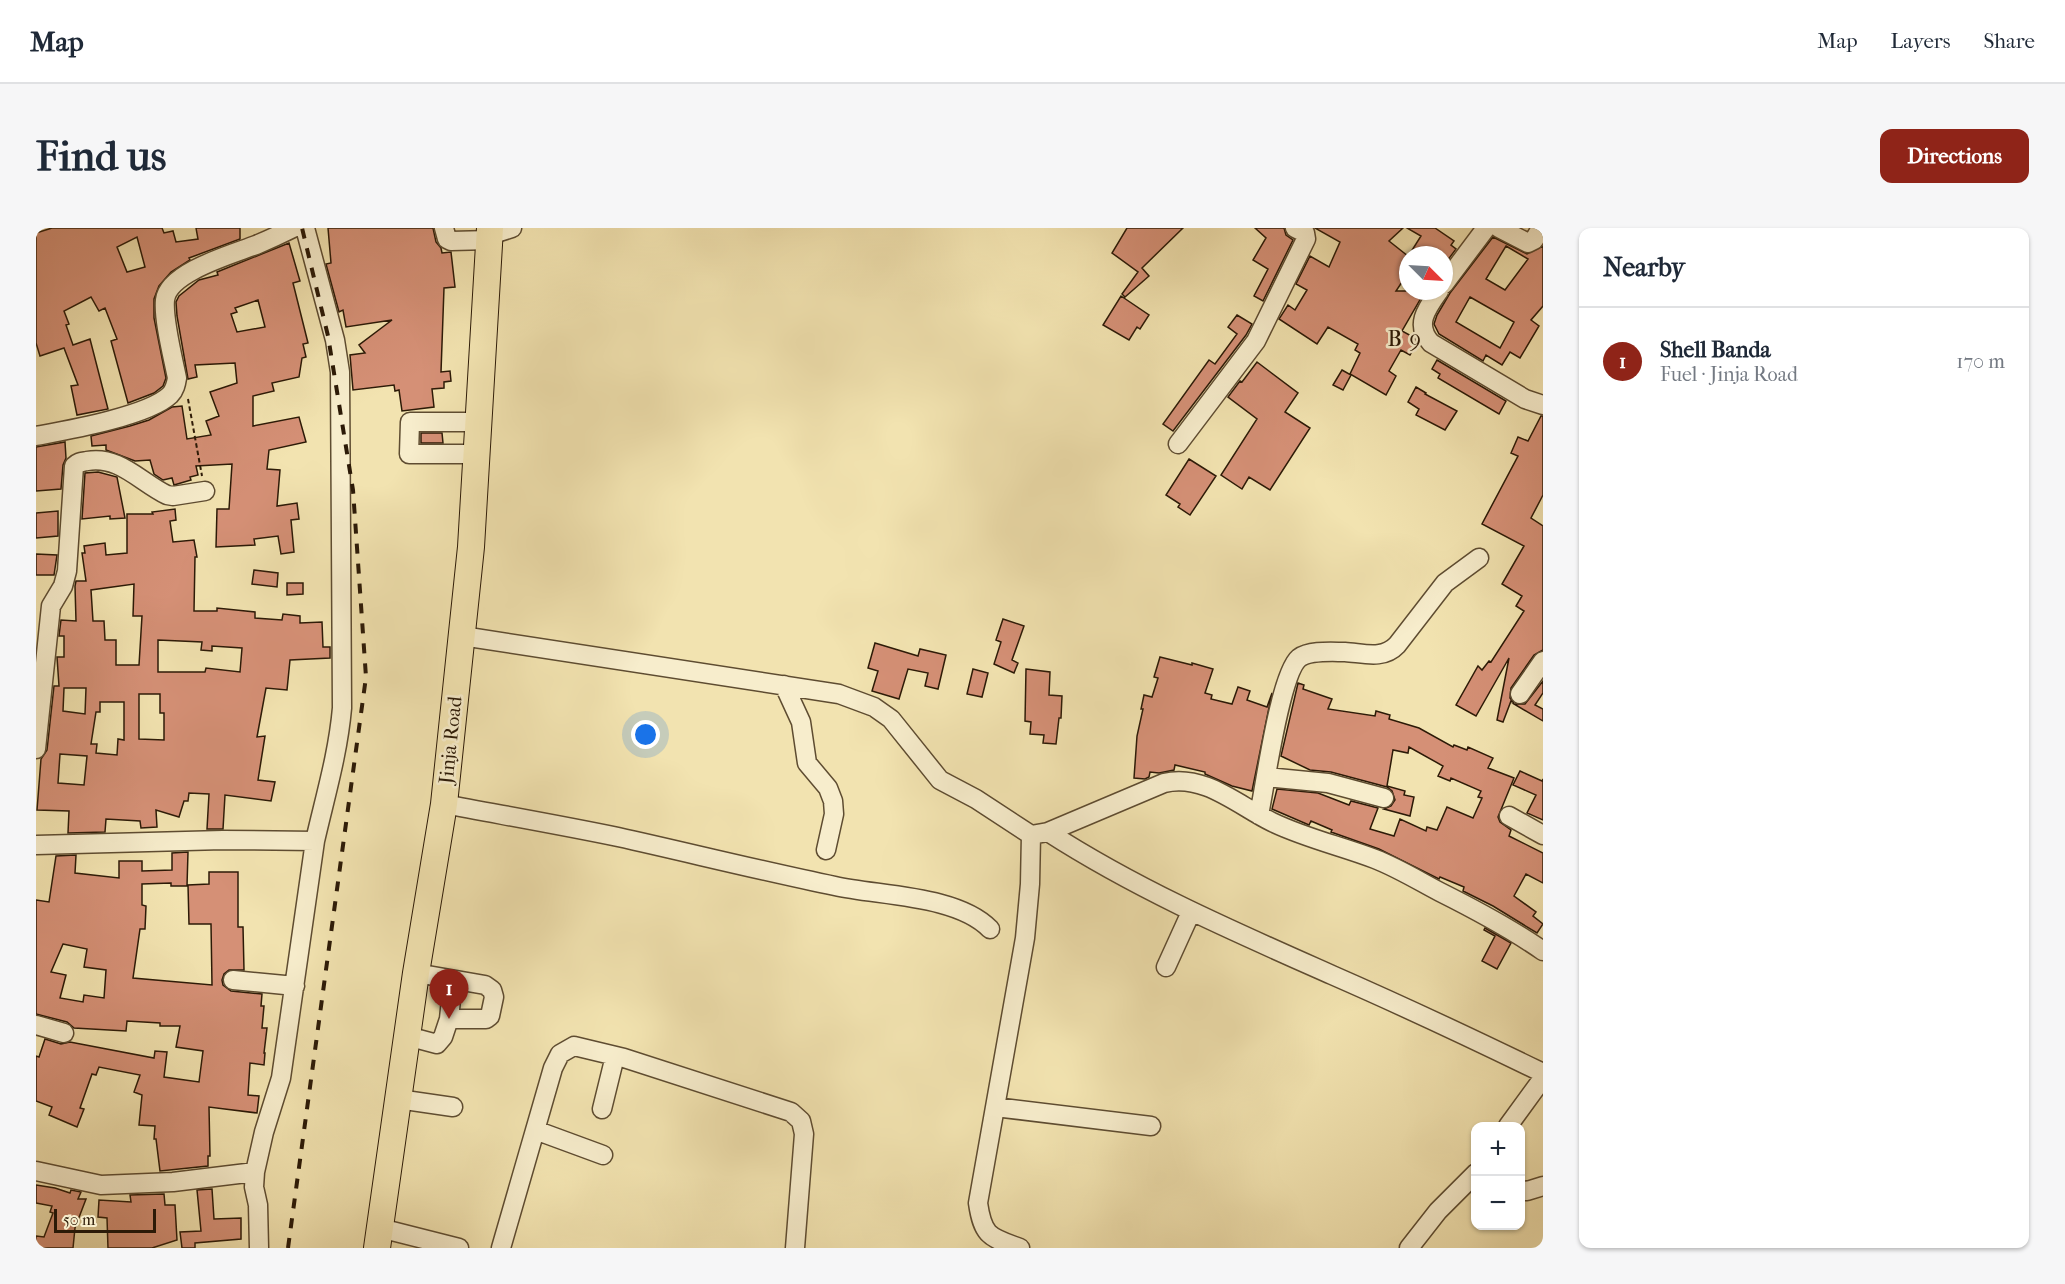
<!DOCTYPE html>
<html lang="en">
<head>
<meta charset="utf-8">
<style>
	:root { --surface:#fff; --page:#f6f6f7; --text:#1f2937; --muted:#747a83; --line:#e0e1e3; --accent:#8f2418 }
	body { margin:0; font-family:"IM FELL French Canon",serif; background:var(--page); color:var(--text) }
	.controls { position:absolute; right:18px; bottom:18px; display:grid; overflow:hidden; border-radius:12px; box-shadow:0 2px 4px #0004 }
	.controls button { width:54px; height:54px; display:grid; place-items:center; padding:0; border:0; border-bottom:2px solid var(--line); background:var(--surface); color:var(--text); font:30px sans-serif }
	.compass { position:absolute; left:1363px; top:18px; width:54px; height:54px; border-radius:50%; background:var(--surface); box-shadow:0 2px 4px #0004; rotate:114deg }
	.scale { position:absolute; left:18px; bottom:15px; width:102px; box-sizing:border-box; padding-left:6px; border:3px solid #2c1a07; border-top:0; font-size:16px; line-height:21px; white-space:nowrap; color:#2c1a07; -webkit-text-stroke:4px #f7edcc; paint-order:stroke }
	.you { position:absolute; left:610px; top:507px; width:21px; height:21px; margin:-15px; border:4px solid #fff; border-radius:50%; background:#1a73e8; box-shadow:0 0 0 9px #1a73e833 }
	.badge { display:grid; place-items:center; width:39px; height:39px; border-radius:50%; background:var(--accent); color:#fff; font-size:20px; font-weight:700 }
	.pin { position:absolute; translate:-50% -50px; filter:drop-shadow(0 2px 3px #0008) }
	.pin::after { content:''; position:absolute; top:32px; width:21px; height:18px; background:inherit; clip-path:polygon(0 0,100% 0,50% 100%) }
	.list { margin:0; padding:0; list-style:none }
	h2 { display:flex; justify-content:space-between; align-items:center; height:78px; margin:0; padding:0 24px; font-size:26px }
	h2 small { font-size:20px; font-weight:400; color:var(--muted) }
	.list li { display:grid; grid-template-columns:39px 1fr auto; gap:18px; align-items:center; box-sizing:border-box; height:108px; padding:0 24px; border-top:2px solid var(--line) }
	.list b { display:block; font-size:22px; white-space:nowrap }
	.list p { margin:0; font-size:20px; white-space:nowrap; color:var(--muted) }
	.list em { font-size:20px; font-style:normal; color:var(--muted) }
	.map { position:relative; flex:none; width:1507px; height:1020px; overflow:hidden; border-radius:12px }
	header { display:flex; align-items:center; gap:36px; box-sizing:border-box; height:84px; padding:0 30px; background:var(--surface); border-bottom:2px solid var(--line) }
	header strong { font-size:28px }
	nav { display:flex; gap:33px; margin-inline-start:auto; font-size:21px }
	.intro { display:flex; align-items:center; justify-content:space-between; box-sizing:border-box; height:144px; padding:0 36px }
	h1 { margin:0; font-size:42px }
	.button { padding:15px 27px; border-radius:12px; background:var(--accent); color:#fff; font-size:21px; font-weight:700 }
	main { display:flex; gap:36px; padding:0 36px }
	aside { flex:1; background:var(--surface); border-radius:12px; box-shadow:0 2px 4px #0004 }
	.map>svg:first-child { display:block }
</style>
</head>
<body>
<header>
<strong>Map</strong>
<nav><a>Map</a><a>Layers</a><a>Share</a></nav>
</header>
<div class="intro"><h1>Find us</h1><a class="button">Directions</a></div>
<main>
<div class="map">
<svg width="1507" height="1020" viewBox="0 0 1507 1020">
	<rect width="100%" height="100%" fill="#f2e3b0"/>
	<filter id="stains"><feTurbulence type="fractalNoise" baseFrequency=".00333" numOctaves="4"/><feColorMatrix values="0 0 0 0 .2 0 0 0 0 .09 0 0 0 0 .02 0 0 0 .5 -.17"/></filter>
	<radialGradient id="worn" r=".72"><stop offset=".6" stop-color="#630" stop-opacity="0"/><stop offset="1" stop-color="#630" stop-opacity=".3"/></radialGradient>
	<!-- building -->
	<path fill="#d59076" stroke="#2c1a07" stroke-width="1.5" fill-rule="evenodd" d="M16 0H126L128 5 137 3 140 14 162 11 160 0H204V11L153 30 154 32 135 44 123 58 118 71V90L130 150 127 158 118 165 92 175 75 113 81 111 69 80 63 83 55 69 28 83 33 96 30 97 37 117 54 111 72 181 41 187 35 158 42 157 28 120 4 128 0 115V5ZM101 9 109 39 91 44 81 19Z
		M292 0H397L400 14 405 20 406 25 415 24 419 59 408 60 405 144 414 143 415 153 408 154V160L396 161 398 179 366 183 363 162 359 163 358 157 317 162 314 127 329 125 323 117 356 92 310 99 307 82 303 84 290 36 295 35Z
		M1091 0H1147L1106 40 1113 48 1089 69 1086 66 1102 44 1076 25Z
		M1219 0H1248L1250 7 1257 12 1227 73 1218 68 1232 41 1217 32 1230 10Z
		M1279 0H1367L1353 13 1372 28V45L1360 63H1389L1366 103 1379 110 1381 115 1374 127 1365 122 1353 143 1360 148 1350 167 1314 146 1324 125 1319 122 1322 116 1292 99 1281 116 1243 91 1252 77 1259 82 1271 62 1260 56 1274 28 1293 39 1304 14Z
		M1371 0H1399L1418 13 1415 17 1420 21 1408 37V27H1400L1390 20 1385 27H1373L1385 8Z
		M1457 9 1491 26 1507 18V78L1495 92 1503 98 1484 130 1474 124 1466 137 1450 127 1447 133 1403 106 1398 96 1401 87 1414 65ZM1470 18 1492 31 1469 62 1450 51ZM1434 69 1478 94 1464 120 1420 94Z
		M253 15 264 53 257 55 272 115 267 116 270 129 266 130 263 149 236 155 238 163 217 168V198L263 189 270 214 233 222 231 241 244 242 241 278 261 275 263 291 255 292 258 324 245 326 242 308 218 311 219 317 180 319 181 281H193L196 236 160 238 162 247 154 249 155 252 138 257 136 250 127 252 118 246 114 232 99 233 70 222V217L56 218 55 208 94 198 113 192 136 179 146 178 151 211 175 207 170 193 183 188 174 164 201 155 199 135 159 137 161 149 152 151 141 88 140 74 143 68 163 52 182 47 181 44ZM222 72 229 99 201 104 195 86 201 84 199 80Z
		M1085 68 1113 87 1104 101 1101 99 1093 112 1067 97Z
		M1201 87 1216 96 1210 107 1137 203 1127 196 1173 132 1179 136 1201 106 1192 99Z
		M1401 132 1470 173 1463 186 1402 150 1404 146 1396 141Z
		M1221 134 1262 165 1249 184 1274 200 1234 262 1213 249 1206 261 1185 247 1221 191 1192 169 1204 153 1206 154Z
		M1306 142 1315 147 1307 162 1297 157Z
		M1380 159 1390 165 1389 166 1421 183 1409 202 1380 187 1383 181 1372 174Z
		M1505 188H1507V267L1495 290 1507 298V422L1498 427 1475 460 1474 470 1478 475 1475 473 1467 494 1461 492 1473 430 1440 488 1420 477 1442 438 1446 442 1453 433 1455 434 1488 383 1480 378 1486 368 1466 356 1488 318 1446 296 1482 228 1475 225 1482 209 1492 213Z
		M385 205H406L407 215H385Z
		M29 214 30 230 27 237 25 261 0 263V219Z
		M1153 231 1180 248 1154 287 1142 279 1144 276 1130 267Z
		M62 244 81 249 89 290 74 291V288L46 291 49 245Z
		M139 281 140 292 134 293 137 314 158 312 161 329H159L158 383H181V380L219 384V390L246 392 247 386 264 388V395L286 394 287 419H294V430L254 432 251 462 230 460 221 509 229 508 222 552 239 554 235 573 189 567 187 601H171L173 566 153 565 152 573H148L143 589 120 582 121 599 105 600 104 593 70 591 69 604 32 605 33 583 1 582 5 531 11 522 18 458H23L21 429H28V408H23L25 392 40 393 39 358 40 353H50L46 325H49L48 318 69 315 70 327 91 325V286H117L116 284ZM98 356 97 388H106L103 437H80V412H69L68 393H57L55 362ZM122 412 166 414 165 422 176 423V418L206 420 204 444 170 440 169 444H122ZM28 460H50L49 486 27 483ZM103 466H124V485H128V512L103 511ZM64 474H88V512L82 511 81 527 60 525 61 516H55L60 484H64ZM24 526 51 528 48 557 22 555Z
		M22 283V308L0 310V285Z
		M0 326 21 327 18 347H0Z
		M218 342 242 345 241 359 216 356Z
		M251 355H267V366L251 367Z
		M967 391 988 398 976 432 982 435 978 445 958 436 965 414 960 412Z
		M839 415 882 428 884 421 910 427 902 461 889 458 892 445 872 441 863 471 836 463 842 443 832 440Z
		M1124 429 1156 437V435L1177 441 1169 465 1176 467 1175 471 1196 476 1202 459 1214 463 1211 472 1231 479 1236 465 1216 563 1196 558 1169 546V544L1139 537 1138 542 1123 545 1114 544 1113 549 1109 551 1098 550 1101 508 1107 481H1105L1108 467 1116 469 1122 450 1118 449Z
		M937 441 952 445 946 469 931 466Z
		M990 441 1014 444 1013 467 1026 468 1025 490H1023L1020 516 1007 515 1008 507 994 506 995 494 989 493Z
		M1507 453V465L1499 477 1507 481V493L1478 476H1489Z
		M1262 455 1268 457 1267 461 1296 471 1292 481 1339 488 1340 483 1354 487 1353 491 1383 500 1417 519 1418 517 1431 522 1432 519 1457 530 1452 540 1478 550 1462 589 1464 594 1475 602 1473 608 1507 625V655L1490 646 1478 668 1500 684 1497 688 1507 696 1501 705 1457 678 1427 663 1428 659 1404 649 1403 651 1343 621 1295 604 1296 602 1275 593 1273 597 1236 581 1241 561 1282 565 1313 577 1315 573 1342 580 1334 601 1358 608 1364 591 1390 603 1391 599 1401 602 1411 579 1437 590 1446 570 1442 569 1445 563 1415 550 1414 553 1402 548 1407 538 1373 519 1372 525 1357 522 1351 558 1369 563 1368 567 1378 569 1374 588 1348 581 1355 578 1359 572 1356 563 1351 559 1295 544 1274 542 1245 528Z
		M1484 543 1506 553 1507 551V592L1491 585 1500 567 1477 557Z
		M152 624 151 658H135V655L106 656V677L110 678 109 701H104L97 750 176 757 175 696H153L152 657 173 656V644H202V699H207L208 742H193L188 746 186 752 187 757 195 763 226 766 225 778H228L226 800H231L228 825H229L228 837 214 835 212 867 223 868 221 885 173 879 174 928H172V938L124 943 120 911H118L119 898 103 897 106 867 98 864 104 847 63 839 60 847 56 846 44 880 48 881 41 899 13 887 16 879 0 873V828L3 829 9 811 25 816 34 814 118 830 119 823 131 824 128 849 163 854 167 823 140 819 144 798H124V795L91 793 90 803 38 800 31 794 0 786V672L13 674 20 628 40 627 39 645 83 650V633H106V643L136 642V625ZM27 716 51 721 48 739 70 742 68 770 48 767 47 774 24 770 30 747 15 744Z
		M1449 700 1475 715 1461 741 1446 733 1459 708 1448 702Z
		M0 957 19 960 34 965 35 962 45 964 42 971H50L39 1000 37 1020H0V1008L8 1009 17 985 14 984 16 978 0 975Z
		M176 961 178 991 205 990V1011L159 1015V1020H146L144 1004 165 1003 161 962Z
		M128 966 129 977H139L141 1012 116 1020H72L71 990 62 989 63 972 95 974 94 967Z"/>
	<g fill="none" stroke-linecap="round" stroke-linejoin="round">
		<defs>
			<path id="minor" d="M269 0 299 112 304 144 306 480C302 526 289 569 279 613
				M408 0 411 11 415 13 454 12
				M1463 0 1492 15 1498 12 1505 0
				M454 7 476 0
				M1408 56 1450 0
				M1403 63C1391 80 1378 97 1395 115L1489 171 1507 177
				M0 208C32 202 112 188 134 167 139 162 140 156 141 150 137 130 127 91 129 72 132 44 197 26 220 17 232 12 245 6 257 0
				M1142 216 1220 113 1270 11 1269 5 1259 0
				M441 226H373L374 194H443
				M426 408 803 466 838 479 855 491 904 552 940 571 995 607 994 656 989 710 942 975C947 1009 954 1009 984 1020
				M748 457 765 494 771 535 792 560 797 573 798 586 790 622
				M1484 466 1507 433
				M0 521 15 378 27 358 31 343 38 238C42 234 45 234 51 233 83 227 104 254 131 267L137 268 169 263
				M1230 549 1292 555 1348 570
				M408 576C466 587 524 597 582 609 654 625 726 643 799 658 843 668 921 667 954 701
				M1223 587C1229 558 1244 446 1263 430 1274 422 1296 424 1309 424 1327 425 1347 432 1361 417L1409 355 1443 330
				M1473 588 1507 607
				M1012 604 1128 555C1168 545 1203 578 1236 594 1269 610 1305 618 1339 631 1362 640 1383 653 1404 664 1440 682 1474 700 1507 723
				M995 607 1012 604C1102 662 1199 704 1296 747 1367 778 1437 811 1507 845
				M0 617 187 612 279 613 245 850 228 904 219 944 218 959 222 977 223 1020
				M1130 739 1155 684
				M197 752 259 758
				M413 791 417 752
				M0 797 28 805
				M371 808 401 816 407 809 413 791H450L454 788 458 769 456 762 449 757 380 745
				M362 871 417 879
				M959 879 1115 898
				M566 881 579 828
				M1472 898 1507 850
				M499 902 567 927
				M0 943 65 957 137 954 219 944
				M1484 962 1491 963 1507 958
				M344 1000 423 1020
				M465 1020 517 840 524 826 538 818 588 830 755 884 765 893 768 906 759 1020
				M1373 1020 1402 983 1440 945"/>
			<path id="highway" d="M341 1020 380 745 408 576 435 319 454 0"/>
		</defs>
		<!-- minor casing -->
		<use href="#minor" stroke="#5e4c31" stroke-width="21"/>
		<!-- highway casing -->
		<use href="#highway" stroke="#2c1a07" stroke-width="28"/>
		<!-- path -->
		<path stroke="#2c1a07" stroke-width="2" stroke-dasharray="4.5 3" stroke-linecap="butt" d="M152 171 166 248"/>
		<!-- minor -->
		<use href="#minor" stroke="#f7edcc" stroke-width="18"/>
		<!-- highway -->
		<use href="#highway" stroke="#f2e3b0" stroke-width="26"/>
		<!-- rail -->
		<path stroke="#2c1a07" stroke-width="4" stroke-dasharray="10 10" stroke-linecap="butt" d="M252 1020 330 449 317 262 292 108 266 0"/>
	</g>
	<g text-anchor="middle" stroke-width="5" stroke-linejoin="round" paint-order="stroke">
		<!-- street labels -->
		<g font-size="20" fill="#2c1a07" stroke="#f7edcc">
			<text transform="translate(414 512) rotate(-84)" y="7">Jinja Road</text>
		</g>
		<!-- quarter labels -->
		<g font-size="22" letter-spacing="1.5" fill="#2c1a07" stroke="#f7edcc">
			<text x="1369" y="118">B 9</text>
		</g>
	</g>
	<rect width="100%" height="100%" filter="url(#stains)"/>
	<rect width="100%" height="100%" fill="url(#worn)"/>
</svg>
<div class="controls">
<button>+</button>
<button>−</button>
</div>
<svg class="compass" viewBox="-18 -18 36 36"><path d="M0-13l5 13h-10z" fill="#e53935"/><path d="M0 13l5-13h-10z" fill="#747a83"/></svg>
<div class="scale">50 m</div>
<div class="you"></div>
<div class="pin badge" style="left:413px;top:791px">1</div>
</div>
<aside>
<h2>Nearby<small></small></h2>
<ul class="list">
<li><span class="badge">1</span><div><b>Shell Banda</b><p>Fuel · Jinja Road</p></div><em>170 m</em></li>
</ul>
</aside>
</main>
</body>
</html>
